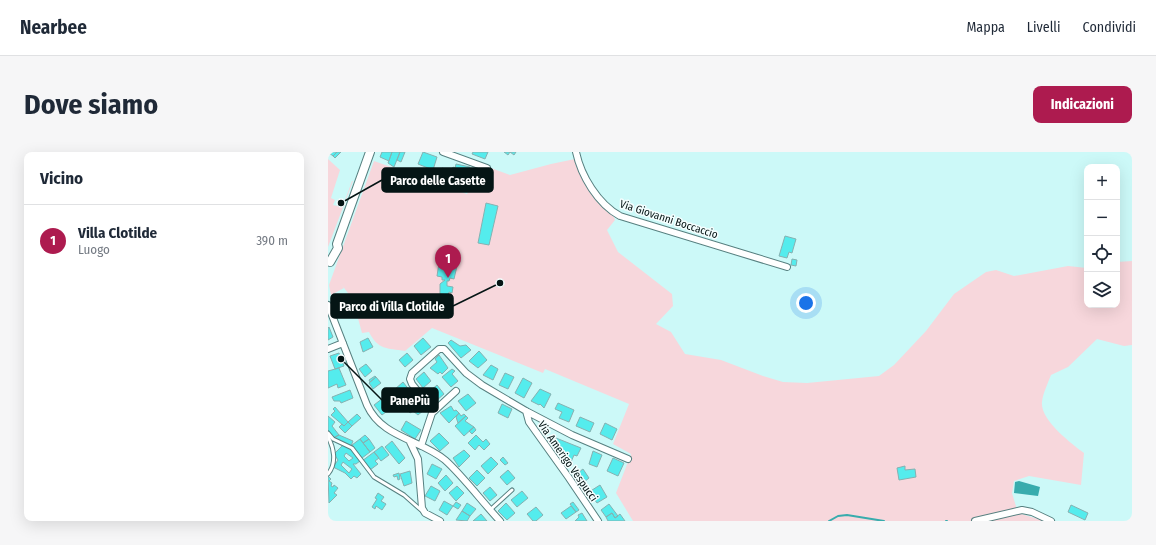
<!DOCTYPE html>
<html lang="it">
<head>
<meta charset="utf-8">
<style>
	:root { --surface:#fff; --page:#f6f6f7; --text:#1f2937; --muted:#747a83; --line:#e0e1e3; --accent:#ad1b4f }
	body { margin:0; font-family:"Fira Sans Condensed",sans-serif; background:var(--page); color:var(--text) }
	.controls { position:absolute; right:12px; top:12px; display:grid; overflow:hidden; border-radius:8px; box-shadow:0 4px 16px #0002 }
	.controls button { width:36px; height:36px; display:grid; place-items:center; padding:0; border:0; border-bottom:1px solid var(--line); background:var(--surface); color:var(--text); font:20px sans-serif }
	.you { position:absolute; left:478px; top:151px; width:14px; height:14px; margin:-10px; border:3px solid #fff; border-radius:50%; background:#1a73e8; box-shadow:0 0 0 6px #1a73e833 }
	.badge { display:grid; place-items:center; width:26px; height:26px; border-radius:50%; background:var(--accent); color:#fff; font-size:13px; font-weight:700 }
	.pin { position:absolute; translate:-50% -33px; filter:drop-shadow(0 1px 2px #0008) }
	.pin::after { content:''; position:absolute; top:21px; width:14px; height:12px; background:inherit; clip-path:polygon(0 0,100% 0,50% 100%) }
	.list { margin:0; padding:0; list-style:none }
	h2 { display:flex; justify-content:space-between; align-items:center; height:52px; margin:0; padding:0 16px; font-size:17px }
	h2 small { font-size:13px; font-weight:400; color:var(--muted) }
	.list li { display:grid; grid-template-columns:26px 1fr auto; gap:12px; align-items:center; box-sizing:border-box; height:72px; padding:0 16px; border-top:1px solid var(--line) }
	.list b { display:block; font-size:15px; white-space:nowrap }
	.list p { margin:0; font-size:13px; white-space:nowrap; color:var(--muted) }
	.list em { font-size:13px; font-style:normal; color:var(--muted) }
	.icon { flex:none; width:22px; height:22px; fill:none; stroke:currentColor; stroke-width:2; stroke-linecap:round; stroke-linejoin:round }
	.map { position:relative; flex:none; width:804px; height:369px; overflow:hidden; border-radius:8px }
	header { display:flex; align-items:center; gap:24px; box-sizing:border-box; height:56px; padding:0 20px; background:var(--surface); border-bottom:1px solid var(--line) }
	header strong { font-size:19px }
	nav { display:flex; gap:22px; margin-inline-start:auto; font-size:14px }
	.intro { display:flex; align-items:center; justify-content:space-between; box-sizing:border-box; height:96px; padding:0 24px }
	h1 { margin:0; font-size:28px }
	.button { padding:10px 18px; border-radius:8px; background:var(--accent); color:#fff; font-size:14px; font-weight:700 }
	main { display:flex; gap:24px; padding:0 24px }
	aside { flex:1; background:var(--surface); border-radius:8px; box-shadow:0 4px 16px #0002 }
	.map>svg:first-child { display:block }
</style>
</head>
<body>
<header>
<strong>Nearbee</strong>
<nav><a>Mappa</a><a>Livelli</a><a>Condividi</a></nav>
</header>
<div class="intro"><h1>Dove siamo</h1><a class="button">Indicazioni</a></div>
<main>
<aside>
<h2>Vicino<small></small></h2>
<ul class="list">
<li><span class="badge">1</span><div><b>Villa Clotilde</b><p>Luogo</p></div><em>390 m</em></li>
</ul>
</aside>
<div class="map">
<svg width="804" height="369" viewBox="0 0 804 369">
	<rect width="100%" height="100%" fill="#ccf9f8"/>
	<!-- green -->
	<path fill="#f7d7dc" d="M0 7 12 18 3 46 7 48 5 53 9 54 11 49 16 51 24 29H25L0 95Z
		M247 7C259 33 265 45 286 65L287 68 279 78 290 100 344 142 345 154 328 172 343 180 357 202 393 208 435 224 455 230 479 231 551 224 566 213 598 179 626 142 658 120 668 118 686 124 740 114 759 116V153H789V110L804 109V193L796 194 769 187 740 215 723 223C720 231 715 241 714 250 712 268 743 291 756 301L753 333 701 324 686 329 684 341 690 361 717 369H305L288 341 303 302 285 292 301 252 217 217 215 221 104 176 77 199C59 196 50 198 41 180L34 181 25 148 11 129 16 136 3 143 1 133 46 9 139 42 153 18H155L157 23H161L163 16 182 23 223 12Z"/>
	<!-- water -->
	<path fill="#38acad" d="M691 329 712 335 710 344 686 341 687 330Z"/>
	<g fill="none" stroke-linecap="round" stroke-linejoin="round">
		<!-- stream -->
		<path stroke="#38acad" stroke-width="2" d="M501 369 510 364 519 363 556 369
			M618 369H619"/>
	</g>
	<!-- building -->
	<path fill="#54eced" stroke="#86b1b1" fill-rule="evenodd" d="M0 0H9L5 4Z
		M9 0H13L7 6 5 4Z
		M54 0H64L61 9 52 5Z
		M64 0H72L66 15 60 11Z
		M72 0H77L73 10 69 8Z
		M95 0 109 5 105 18 90 12Z
		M145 0H160L157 7 144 2Z
		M176 0H188L186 3 182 0 180 3Z
		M128 12 142 15 141 17 145 19 141 28 133 27 134 25 129 24 128 26 121 24 125 15 127 16Z
		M114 16 121 18 117 30 109 27Z
		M158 51 170 54 161 93 150 91Z
		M457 84 468 87 464 101 461 100 459 106 451 104Z
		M464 107 469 108 468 114 463 113Z
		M117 108 124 110 123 113 129 114 126 127 122 126 121 129H119V134L125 135 124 141 121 140 120 143 112 142V132L117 128H114V125L109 124 111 111 116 112Z
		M1 175 5 185 0 188V176Z
		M40 186 45 195 35 200 32 190Z
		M95 186 103 195 93 203 86 194Z
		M123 188 132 194 138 193 143 198 133 206 120 191Z
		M151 199 159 208 150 216 141 209Z
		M11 201 16 214 7 217 2 204Z
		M79 201 85 208 77 215 71 208Z
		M111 203 120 216 114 222 112 220 110 222 102 216 109 210 107 207Z
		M38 212 44 219 37 225 31 217Z
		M163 213 170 217 165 228 155 223Z
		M11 216 18 233 10 236 9 232 0 236V219Z
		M124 217 127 219 124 222 130 229 123 235 114 225Z
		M96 220 103 229 95 236 88 227Z
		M177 221 186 225 180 237 171 233Z
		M47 224 48 225 42 230 41 228Z
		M48 225 53 231 45 237 41 231Z
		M195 226 204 231 196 246 187 241Z
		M75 230 82 239 73 246 66 238Z
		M109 233 116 242 108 249 101 240Z
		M212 237 223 242 216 256 212 252 211 253 203 249Z
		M22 238 25 246 13 251 12 249H6L4 245Z
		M140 242 148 251 138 259 130 249Z
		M55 246 59 251 62 249 64 252 61 254 63 256 54 263 46 253Z
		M87 248 96 258 90 263 85 259 82 261 77 256Z
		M230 251 246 258 241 270 231 266 234 260 227 257Z
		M174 252 184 257 180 266 170 261Z
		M123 254 126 259 128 258 131 261 121 271 112 261Z
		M7 255 20 270 16 274 3 263 7 259 5 257Z
		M131 261 133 264 136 262 138 264 130 271 128 265Z
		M29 262 33 266 24 274 20 270Z
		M0 264 7 270 4 274 11 283 5 286 0 279Z
		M138 264 140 266 137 269 146 275 136 284 127 274Z
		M252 265 266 271 262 280 248 274Z
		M78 269 93 278 87 287 73 278Z
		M20 270 24 274 17 281 11 275 14 272 16 274Z
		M277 271 289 277 284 288 272 282Z
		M146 275 148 278 144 282 141 279Z
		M111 281 121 291 112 299 102 289Z
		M11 283 25 289 23 294 5 286Z
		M37 283 41 287 35 291 32 287Z
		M148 283 155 290 158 287 162 292 156 298 151 293 147 298 140 291Z
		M228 286 253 296 249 304 246 303 243 310 233 305 235 301 227 298 229 294 225 292Z
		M32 287 42 300 34 306 24 293Z
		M41 287 47 296 42 300 35 291Z
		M64 289 77 306 71 312 57 295Z
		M15 293 26 299 32 309 28 312H25L33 322 29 326 26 324 23 327 17 321 5 315 10 308 6 302ZM18 301 25 306 21 309 16 304ZM15 310 24 317 21 321 13 313Z
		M54 294 61 303 53 309 46 300Z
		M136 298 142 304 131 315 125 306Z
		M265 299 274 303 269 315 261 312Z
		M46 300 51 306 47 309 50 312 42 318 34 309Z
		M163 305 170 312 160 322 153 314Z
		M175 305 180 311 177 313 172 308Z
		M285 306 296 311 290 324 279 319Z
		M104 312 114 317 108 327 99 322Z
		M577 314V318L587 317 588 325 571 328 569 316Z
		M255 317 261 326 255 331 248 322Z
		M149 318 157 326 149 334 141 326Z
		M180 318 187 326 179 333 172 325Z
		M82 319 84 331 76 334 72 322Z
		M71 321 72 327 70 328 69 324 66 325 65 323Z
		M118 323 125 331 117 339 110 331Z
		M0 324 3 327 1 329 4 331 3 334 5 335 6 333 10 336 6 341 9 343 1 351Z
		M272 333 279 345 269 351 261 340Z
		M103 334 112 339 107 349 97 344Z
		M129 334 136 341 128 349 121 341Z
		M162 335 169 343 162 349 155 341Z
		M194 339 200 346 189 355 183 348Z
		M50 341 56 345 53 349 58 352 54 358 48 354 47 357 44 355 49 347 47 346Z
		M116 349 125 354 119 363 111 358Z
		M128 350 133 353 130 357 125 354Z
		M245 350 251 358 248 360 242 352Z
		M139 351 148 357 142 364 134 359Z
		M178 351 187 361 179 368 170 359Z
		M281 352 290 364 287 366 284 361 278 365 273 358Z
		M743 353 760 361 757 368 740 360Z
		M243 354 248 360 238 367 233 361Z
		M208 355 215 363 208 369H205L199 362Z
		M134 359 142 364 139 369 128 368Z
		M254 361 259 369H247L251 365 250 363Z
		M284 361 287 366 292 362 297 369H280L278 365Z
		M153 362 159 369H145Z"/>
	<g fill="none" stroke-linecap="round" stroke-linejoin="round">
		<defs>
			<path id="lane" d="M0 281 5 287 24 296 46 325 76 343 93 358
				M0 285C6 296 9 311 0 322
				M162 358 184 338"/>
			<path id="street" d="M115 0 159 16
				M248 0C253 24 270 52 292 64L459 115
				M0 153 39 253C54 286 92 287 117 308 135 324 155 351 172 369
				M0 197 15 191
				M198 259 201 270 241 326 270 369
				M104 261V257L84 232 82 227 84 221 111 197H116L138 221 154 233 198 259 244 283 300 307
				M82 290 90 307 94 356 97 361 112 369
				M93 294 104 261 128 239
				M647 369 694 358 704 360 723 369"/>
			<path id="secondary" d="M2 110 10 96 9 92 42 0"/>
		</defs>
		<!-- lane casing -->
		<use href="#lane" stroke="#578080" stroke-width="5"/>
		<!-- street casing -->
		<use href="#street" stroke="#578080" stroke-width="8"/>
		<!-- secondary casing -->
		<use href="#secondary" stroke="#578080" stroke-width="10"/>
		<!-- lane -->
		<use href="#lane" stroke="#fff" stroke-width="3"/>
		<!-- street -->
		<use href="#street" stroke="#fff" stroke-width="6"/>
		<!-- secondary -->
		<use href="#secondary" stroke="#fff" stroke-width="8"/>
	</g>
	<g text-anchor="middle" stroke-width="3" stroke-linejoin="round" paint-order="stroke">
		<!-- street labels -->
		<g font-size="11" fill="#051515" stroke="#f5fefe">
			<text transform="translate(341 67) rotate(18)" y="4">Via Giovanni Boccaccio</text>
			<text transform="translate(240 309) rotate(55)" y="4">Via Amerigo Vespucci</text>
		</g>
	</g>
	<!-- callouts -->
	<path fill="none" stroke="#051515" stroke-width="1.5" d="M13 51L54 28M172 131L125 154M13 207L54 248"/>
	<g fill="#051515" stroke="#f5fefe" stroke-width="1.5">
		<circle cx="13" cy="51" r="4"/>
		<circle cx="172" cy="131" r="4"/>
		<circle cx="13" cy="207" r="4"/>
	</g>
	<g fill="#051515" stroke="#051515" stroke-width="1.5">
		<rect x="54" y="16" width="111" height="24" rx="4"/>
		<rect x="3" y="142" width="122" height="24" rx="4"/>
		<rect x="54" y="236" width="56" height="24" rx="4"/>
	</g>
	<g font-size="12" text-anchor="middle" font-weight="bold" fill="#fff">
		<text x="110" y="33">Parco delle Casette</text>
		<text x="64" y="159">Parco di Villa Clotilde</text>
		<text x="82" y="253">PanePiù</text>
	</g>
</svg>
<div class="controls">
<button>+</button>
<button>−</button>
<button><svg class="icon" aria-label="locate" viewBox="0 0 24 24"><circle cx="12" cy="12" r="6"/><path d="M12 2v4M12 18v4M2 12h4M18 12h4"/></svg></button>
<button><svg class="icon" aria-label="layers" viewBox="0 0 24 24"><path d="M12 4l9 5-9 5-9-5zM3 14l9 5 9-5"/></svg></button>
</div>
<div class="you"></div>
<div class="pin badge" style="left:120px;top:126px">1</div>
</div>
</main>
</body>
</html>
